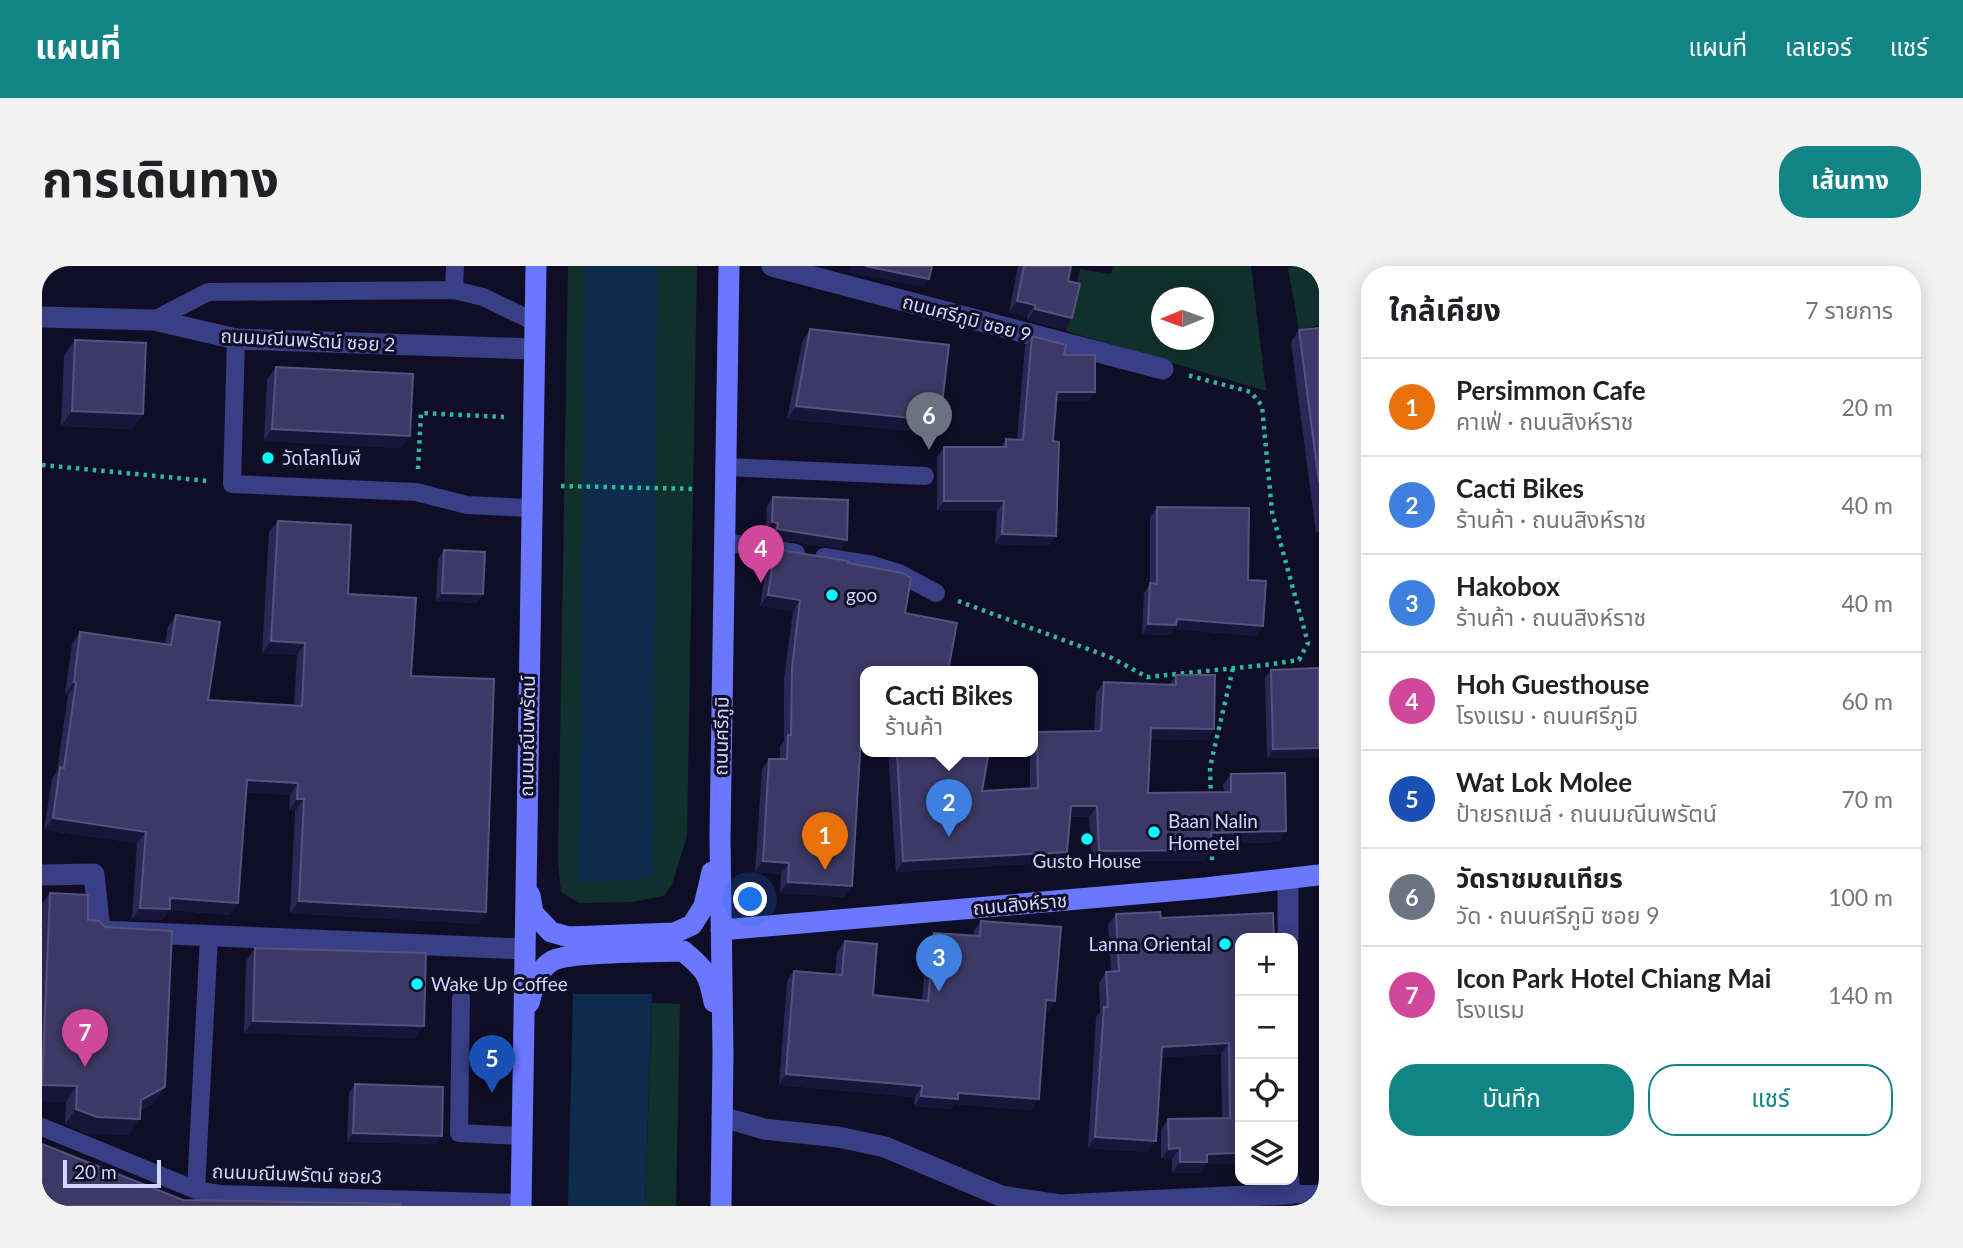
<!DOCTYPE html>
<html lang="th">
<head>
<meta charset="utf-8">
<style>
	:root { --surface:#fff; --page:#f2f2f2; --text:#202124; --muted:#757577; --line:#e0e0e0; --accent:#128485 }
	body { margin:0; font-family:Lato,"Noto Sans Thai",sans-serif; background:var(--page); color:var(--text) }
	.controls { position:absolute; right:21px; bottom:21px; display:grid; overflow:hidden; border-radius:14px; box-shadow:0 4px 18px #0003 }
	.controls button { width:63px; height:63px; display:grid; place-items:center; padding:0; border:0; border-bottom:2px solid var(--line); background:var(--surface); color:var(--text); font:35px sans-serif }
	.compass { position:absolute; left:1109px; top:21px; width:63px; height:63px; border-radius:50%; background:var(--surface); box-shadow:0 4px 18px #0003; rotate:269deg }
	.scale { position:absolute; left:21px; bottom:18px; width:98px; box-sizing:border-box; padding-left:7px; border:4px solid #d3d3ff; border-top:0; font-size:19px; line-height:24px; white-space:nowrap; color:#d3d3ff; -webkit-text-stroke:5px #100e26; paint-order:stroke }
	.you { position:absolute; left:709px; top:634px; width:24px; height:24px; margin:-18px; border:5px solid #fff; border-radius:50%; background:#1a73e8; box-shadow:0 0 0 10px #1a73e833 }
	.badge { display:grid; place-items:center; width:46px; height:46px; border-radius:50%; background:var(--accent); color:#fff; font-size:23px; font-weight:700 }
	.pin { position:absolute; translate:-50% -58px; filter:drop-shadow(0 2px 4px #0008) }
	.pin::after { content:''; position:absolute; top:37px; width:24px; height:21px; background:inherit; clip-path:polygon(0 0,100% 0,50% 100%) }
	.popup { position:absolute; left:818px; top:400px; width:178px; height:91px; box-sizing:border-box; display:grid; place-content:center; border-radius:14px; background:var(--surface); filter:drop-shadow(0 2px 5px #0005); font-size:23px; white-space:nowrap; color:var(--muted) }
	.popup b { font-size:26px; color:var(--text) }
	.popup::after { content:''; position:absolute; left:50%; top:100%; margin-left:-14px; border:14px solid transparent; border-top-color:var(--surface) }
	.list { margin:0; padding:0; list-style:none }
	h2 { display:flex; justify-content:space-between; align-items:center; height:91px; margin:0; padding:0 28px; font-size:30px }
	h2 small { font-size:23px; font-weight:400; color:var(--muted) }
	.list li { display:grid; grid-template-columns:46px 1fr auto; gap:21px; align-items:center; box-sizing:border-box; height:98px; padding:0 28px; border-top:2px solid var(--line) }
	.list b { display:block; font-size:26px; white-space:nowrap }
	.list p { margin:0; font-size:23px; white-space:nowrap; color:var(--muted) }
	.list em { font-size:23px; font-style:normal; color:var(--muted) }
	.actions { display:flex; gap:14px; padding:21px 28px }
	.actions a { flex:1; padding:16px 0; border:2px solid var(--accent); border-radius:28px; text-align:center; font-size:24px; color:var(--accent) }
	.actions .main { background:var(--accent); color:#fff }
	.icon { flex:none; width:38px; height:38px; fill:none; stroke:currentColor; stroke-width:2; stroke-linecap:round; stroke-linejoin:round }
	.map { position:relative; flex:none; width:1277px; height:940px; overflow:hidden; border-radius:28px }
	header { display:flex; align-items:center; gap:42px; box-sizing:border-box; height:98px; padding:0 35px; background:var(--accent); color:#fff }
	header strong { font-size:33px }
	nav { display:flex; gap:38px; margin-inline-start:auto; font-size:24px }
	.intro { display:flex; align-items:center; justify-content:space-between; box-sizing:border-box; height:168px; padding:0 42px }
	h1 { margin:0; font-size:49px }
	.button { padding:18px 32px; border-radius:28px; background:var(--accent); color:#fff; font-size:24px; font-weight:700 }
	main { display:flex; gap:42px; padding:0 42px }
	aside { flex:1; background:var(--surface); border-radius:28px; box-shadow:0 4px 18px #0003 }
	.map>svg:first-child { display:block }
</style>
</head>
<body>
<header>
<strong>แผนที่</strong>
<nav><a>แผนที่</a><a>เลเยอร์</a><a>แชร์</a></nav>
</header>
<div class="intro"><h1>การเดินทาง</h1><a class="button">เส้นทาง</a></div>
<main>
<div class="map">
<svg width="1277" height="940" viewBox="0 0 1277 940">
	<rect width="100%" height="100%" fill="#100e26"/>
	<!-- green -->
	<path fill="#11302b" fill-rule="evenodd" d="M526 0H655L645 570 630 618 622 630 590 636 537 637 519 626 516 596Z
		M1071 0H1209L1224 125 1024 65 1038 3 1069 8ZM1120 32H1162V74H1120Z
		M1258 0H1277V59L1257 64 1246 2Z
		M610 737 638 738 634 940H603Z"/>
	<!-- water -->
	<path fill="#0d2c4b" d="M543 0H616L611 612 536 617Z
		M531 728H610L603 940H526Z"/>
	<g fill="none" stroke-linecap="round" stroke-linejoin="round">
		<!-- path -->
		<path stroke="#2db9a1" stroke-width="4.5" stroke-dasharray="3.5 5" stroke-linecap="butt" d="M0 199 166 215
			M376 203 379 147 462 151
			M519 220 655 223
			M916 335 1070 392 1105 411 1223 399 1257 394 1266 377 1230 246 1220 140 1209 126 1145 109
			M1169 531 1168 501 1191 402
			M1170 594V575"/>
		<!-- lane -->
		<path stroke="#393e85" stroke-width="18" d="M413 0 412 24 441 31 493 56
			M112 54 166 26 412 24
			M194 73 190 218 374 226 425 239 489 242
			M684 201 883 210
			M682 276 754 287
			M782 291 831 299 857 307 894 327
			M419 732 417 867 480 870
			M0 861 154 924 178 928 479 937
			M154 924 167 670
			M1247 928H1277"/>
		<!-- street -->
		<path stroke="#393e85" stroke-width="21" d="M730 0 1121 103
			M0 51 112 54 194 73 492 83
			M0 609 52 608 58 665 482 683
			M1246 613V672
			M680 851 722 863 796 871 843 881 959 930 1018 939 1247 928V914"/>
		<!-- secondary -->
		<path stroke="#6a77ff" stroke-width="21" d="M488 629 491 647 509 666 527 671 632 667 650 659 662 640 670 606
			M679 664 1163 622 1277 609
			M487 737C491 722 495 704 510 695 527 685 617 686 641 685 663 703 667 708 672 736
			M479 940 494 0
			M679 940 681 788 678 570 687 0"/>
	</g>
	<!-- wall -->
	<path fill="#2b2754" d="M976 0H1029L1026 15 1030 52 1023 64 985 54V50L967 46Z
		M1277 62V266L1274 267 1249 76 1257 64Z
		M768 63 890 167 745 153 760 76Z
		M990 70 1022 89 1053 126 1046 136H1014L1011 175 1007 280 953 278 955 245H895V191L902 181H959L964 173 975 174 983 80Z
		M33 74 101 148 90 163 19 160 22 90Z
		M234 101 359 182 222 175 225 114Z
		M731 231 805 274 799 283 729 272 730 265H724L725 240Z
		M1115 241 1206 314 1221 360 1214 370 1132 363 1128 369 1100 368 1102 327 1108 318V251Z
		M236 255 306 328 369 410 444 646 436 658 248 647 253 545 247 544 248 529 204 526 188 649 127 644 120 654 90 653 95 577 2 564 10 513 15 505 26 429 23 428 30 378 38 366 123 378 126 361 134 349 166 434 252 439 255 389 220 387 227 266Z
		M733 283 823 405 810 620 802 631 738 627 739 608 713 606 720 503 727 493H738V480L742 475V413L751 345 718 340 725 294Z
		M402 284 441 328 435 337 394 335 396 293Z
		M1229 404 1277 491 1225 492 1223 412Z
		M1134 409 1165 474 1108 473 1106 527 1182 526 1181 519 1189 508 1244 565 1237 576 1170 578 1162 595H1050L1047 551H1028L1017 596 854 606 846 485H947L940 525 988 522V485H991V472L995 466 1052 465 1054 427 1062 416 1127 419Z
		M8 627 46 654 112 837 99 844 87 869 44 867 23 858 24 836 0 835V638Z
		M1074 648 1119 652 1198 672V898H1164L1158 907H1130V893H1119V864L1126 853 1180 852 1179 788 1120 791 1106 886 1046 882 1054 751 1058 746 1057 717 1064 706H1069L1066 659Z
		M939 655 1013 735 1006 746 1003 745 997 833 989 844 912 838 909 843 872 840 873 831 737 819 745 715 752 705 793 708 795 686 803 675 831 729 880 734 885 677 892 667 932 670V665Z
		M213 682 373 772 202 767 204 695Z
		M313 818 400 870 394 878 305 876 307 827Z"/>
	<!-- shaded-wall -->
	<path fill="#18153a" d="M809 0H823L887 13 881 21 804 6Z
		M975 35 993 39 985 50 967 46Z
		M993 43 1030 52 1023 64 985 54Z
		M1015 126H1053L1046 136H1008Z
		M754 140 898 155 890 167 745 153Z
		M30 145 101 148 90 163 19 160Z
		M230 163 368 170 359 182 222 175Z
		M902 235H962L955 245H895Z
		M730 256 736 257 730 265H724Z
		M735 263 805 274 799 283 729 272Z
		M960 268 1014 270 1007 280 953 278Z
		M400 327 441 328 435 337 394 335Z
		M726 329 758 334 751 345 718 340Z
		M1135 353 1221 360 1214 370 1132 363 1128 369 1100 368 1106 358Z
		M229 375 263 377 255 389 220 387Z
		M32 416 34 417 26 429 23 428Z
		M1109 462 1172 463 1165 474 1101 473Z
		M1277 482V491L1225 492 1231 483Z
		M205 514 256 517 248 529 197 526Z
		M255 533H262L253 545 247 544Z
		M1029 540H1055L1047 551 1021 550Z
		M11 552 104 566 95 577 2 564Z
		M1244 565 1237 576 1162 578 1169 567Z
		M1170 584 1162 595H1050L1057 585Z
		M1025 586 1017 596 854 606 861 595Z
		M721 595 747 597 739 608 713 606Z
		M746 616 810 620 802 631 738 627Z
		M128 632 196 637 188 649 127 644 120 654 90 653 98 642Z
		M257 635 444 646 436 658 248 647Z
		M1004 734 1013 735 1006 746 997 745Z
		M211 755 382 760 373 772 202 767Z
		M1187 777 1179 788 1113 792 1120 781Z
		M744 808 880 820 873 831 737 819Z
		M0 819 35 820 24 836 0 835Z
		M123 821 112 837 88 849 99 834Z
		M916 827 997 833 989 844 912 838 909 843 872 840 879 830Z
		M34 843 98 853 87 869 44 867 23 858Z
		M311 867 400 870 394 878 305 876Z
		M1053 871 1114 875 1106 886 1046 882Z
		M1138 882 1130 893H1119L1127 883Z
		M1198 887V898H1164L1158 907H1130L1138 896 1165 888Z"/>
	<!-- building -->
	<path fill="#3d3966" stroke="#54527e" stroke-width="2" d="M823 0H890L887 13Z
		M982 0H1029L1026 15 1038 18 1030 52 993 43V39L975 35Z
		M1277 62V216L1257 64Z
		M768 63 907 79 898 155 754 140Z
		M990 70 1024 79 1022 89H1053V126H1015L1011 175 1017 176 1014 270 960 268 962 235H902V181H964V173L981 174Z
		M33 74 104 77 101 148 30 145Z
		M234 101 371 108 368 170 230 163Z
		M731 231 806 234 805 274 735 263 736 257 730 256Z
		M1115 241 1207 242 1206 314 1224 315 1221 360 1135 353 1134 359 1106 358 1108 317 1115 318Z
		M236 255 309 259 306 328 374 332 369 410 452 413 444 646 257 635 262 533H255L256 517 205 514 196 637 128 632V643L98 642 104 566 11 552 18 501 22 502 34 417 32 416 38 366 129 379 134 349 178 356 166 434 260 440 263 377 229 375Z
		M733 283 806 295V297L860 307 869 312 863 347 915 357 906 405H823L810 620 746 616 747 597 721 595 727 493H745L746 469H749L750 402 758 334 726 329Z
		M402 284 443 286 441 328 400 327Z
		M1277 402V482L1231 483 1229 404Z
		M1134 409H1173L1172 463 1109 462 1106 527 1189 526V508L1243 507 1244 565 1169 567 1170 584 1057 585 1055 540H1029L1025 586 861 595 855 485H947L940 525 996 522 995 466 1059 465 1062 416 1134 419Z
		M8 627 46 629V654L57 655 63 661 130 665 123 821 99 834 98 853 55 851 34 843 35 820 0 819Z
		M1118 646 1119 652 1231 647 1232 672H1198V887L1165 888V896H1138V882L1127 883 1126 853 1188 852 1187 777 1120 781 1114 875 1053 871 1062 741H1066L1064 706 1077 705 1074 648Z
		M939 655 1019 661 1013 735 1004 734 997 833 916 827V833L879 830 880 820 744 808 752 705 800 709 803 675 835 678 831 729 886 735 892 667 938 670Z
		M213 682 384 687 382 760 211 755Z
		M313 818 401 821 400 870 311 867Z
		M0 878 141 934 358 938V940H0Z"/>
	<!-- markers -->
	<g fill="#00fefb" stroke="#100e26" stroke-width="2.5">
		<circle cx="226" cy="192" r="7"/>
		<circle cx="790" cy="329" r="7"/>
		<circle cx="1112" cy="566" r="7"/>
		<circle cx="1045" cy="573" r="7"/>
		<circle cx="1183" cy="678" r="7"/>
		<circle cx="375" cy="718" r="7"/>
	</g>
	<g text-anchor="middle" stroke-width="6" stroke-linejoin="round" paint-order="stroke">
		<!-- street labels -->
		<g font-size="19" fill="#d3d3ff" stroke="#100e26">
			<text transform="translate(925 52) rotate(15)" y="7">ถนนศรีภูมิ ซอย 9</text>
			<text transform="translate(266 74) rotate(3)" y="7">ถนนมณีนพรัตน์ ซอย 2</text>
			<text transform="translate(485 470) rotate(-89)" y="7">ถนนมณีนพรัตน์</text>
			<text transform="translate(679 470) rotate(-89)" y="7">ถนนศรีภูมิ</text>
			<text transform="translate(978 638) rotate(-5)" y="7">ถนนสิงห์ราช</text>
			<text transform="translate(255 908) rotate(2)" y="7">ถนนมณีนพรัตน์ ซอย3</text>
		</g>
		<!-- poi labels -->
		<g font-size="19" fill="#d3d3ff" stroke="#100e26" text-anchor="start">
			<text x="240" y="199">วัดโลกโมฬี</text>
			<text x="804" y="336">goo</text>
			<text x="1126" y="562">Baan Nalin<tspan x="1126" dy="22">Hometel</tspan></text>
			<text x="1045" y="602" text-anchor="middle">Gusto House</text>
			<text x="1169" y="685" text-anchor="end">Lanna Oriental</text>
			<text x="389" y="725">Wake Up Coffee</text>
		</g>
	</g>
</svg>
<div class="controls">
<button>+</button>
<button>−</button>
<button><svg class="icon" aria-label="locate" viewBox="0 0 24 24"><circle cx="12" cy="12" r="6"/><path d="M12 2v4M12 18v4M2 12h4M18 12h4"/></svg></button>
<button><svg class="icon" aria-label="layers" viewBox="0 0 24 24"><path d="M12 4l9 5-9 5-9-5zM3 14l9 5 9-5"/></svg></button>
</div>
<svg class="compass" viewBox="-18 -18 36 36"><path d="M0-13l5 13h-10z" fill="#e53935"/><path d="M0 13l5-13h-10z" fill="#757577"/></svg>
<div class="scale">20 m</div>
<div class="you"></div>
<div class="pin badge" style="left:783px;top:604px;background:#e8710a">1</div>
<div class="pin badge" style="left:907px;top:571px;background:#3f7fe0">2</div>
<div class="popup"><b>Cacti Bikes</b>ร้านค้า</div>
<div class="pin badge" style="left:897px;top:726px;background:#3f7fe0">3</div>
<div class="pin badge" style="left:719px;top:317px;background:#d1479c">4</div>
<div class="pin badge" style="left:450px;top:827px;background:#1a4fb4">5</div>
<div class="pin badge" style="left:887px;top:184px;background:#6b7280">6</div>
<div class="pin badge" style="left:43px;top:801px;background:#d1479c">7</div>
</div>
<aside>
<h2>ใกล้เคียง<small>7 รายการ</small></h2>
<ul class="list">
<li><span class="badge" style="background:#e8710a">1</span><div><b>Persimmon Cafe</b><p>คาเฟ่ · ถนนสิงห์ราช</p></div><em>20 m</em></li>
<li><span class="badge" style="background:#3f7fe0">2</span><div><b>Cacti Bikes</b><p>ร้านค้า · ถนนสิงห์ราช</p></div><em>40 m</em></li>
<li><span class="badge" style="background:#3f7fe0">3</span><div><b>Hakobox</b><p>ร้านค้า · ถนนสิงห์ราช</p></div><em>40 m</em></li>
<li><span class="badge" style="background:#d1479c">4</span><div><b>Hoh Guesthouse</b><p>โรงแรม · ถนนศรีภูมิ</p></div><em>60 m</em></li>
<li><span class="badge" style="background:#1a4fb4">5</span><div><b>Wat Lok Molee</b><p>ป้ายรถเมล์ · ถนนมณีนพรัตน์</p></div><em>70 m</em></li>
<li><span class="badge" style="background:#6b7280">6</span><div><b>วัดราชมณเทียร</b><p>วัด · ถนนศรีภูมิ ซอย 9</p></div><em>100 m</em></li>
<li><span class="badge" style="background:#d1479c">7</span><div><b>Icon Park Hotel Chiang Mai</b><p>โรงแรม</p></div><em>140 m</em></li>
</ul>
<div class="actions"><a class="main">บันทึก</a><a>แชร์</a></div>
</aside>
</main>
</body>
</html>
